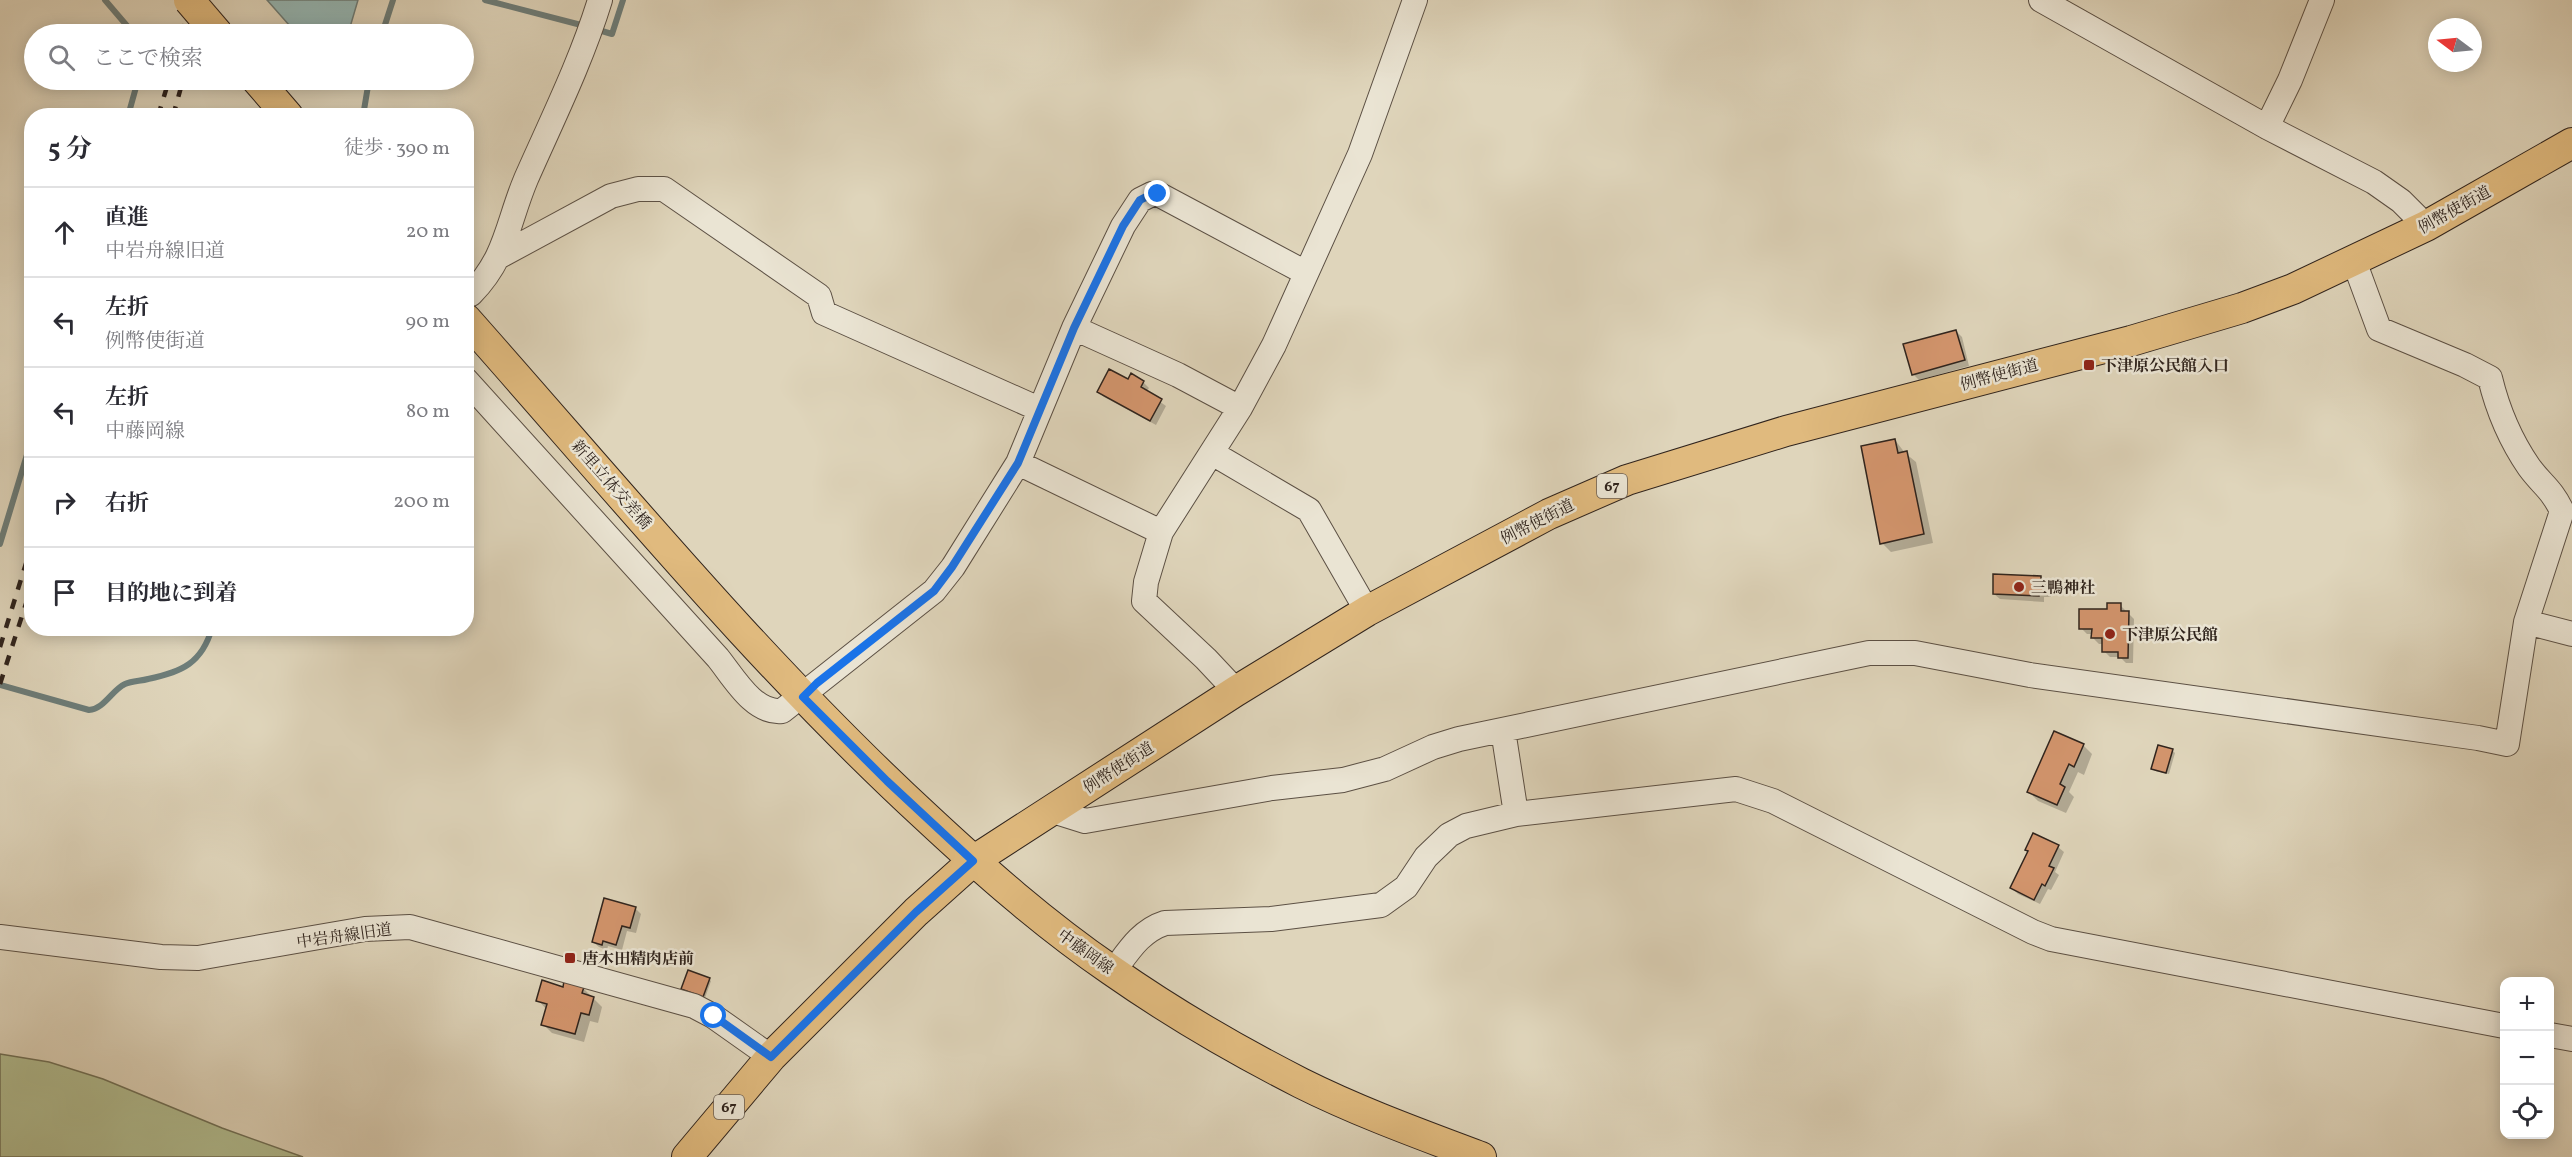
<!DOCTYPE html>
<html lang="ja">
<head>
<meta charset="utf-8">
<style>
	:root { --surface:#fff; --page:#f2f2f3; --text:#2b2b33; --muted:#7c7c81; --line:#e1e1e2 }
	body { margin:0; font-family:Vollkorn,"Noto Serif JP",serif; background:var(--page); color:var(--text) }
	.controls { position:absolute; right:18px; bottom:18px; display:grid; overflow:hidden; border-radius:12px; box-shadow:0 3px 15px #0003 }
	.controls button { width:54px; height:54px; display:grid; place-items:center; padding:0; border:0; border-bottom:2px solid var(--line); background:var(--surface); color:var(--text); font:30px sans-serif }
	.compass { position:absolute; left:2428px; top:18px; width:54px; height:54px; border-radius:50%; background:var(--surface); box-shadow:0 3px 15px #0003; rotate:286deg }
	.stop { position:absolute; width:18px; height:18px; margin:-14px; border:4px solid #1a73e8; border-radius:50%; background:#fff }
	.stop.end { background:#1a73e8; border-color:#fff; box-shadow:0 2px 6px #0008 }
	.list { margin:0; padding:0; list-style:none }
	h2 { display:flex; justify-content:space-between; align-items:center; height:78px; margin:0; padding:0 24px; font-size:26px }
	h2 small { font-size:20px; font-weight:400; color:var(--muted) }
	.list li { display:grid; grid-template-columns:39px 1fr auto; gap:18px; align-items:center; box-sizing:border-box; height:90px; padding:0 24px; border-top:2px solid var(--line) }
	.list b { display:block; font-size:22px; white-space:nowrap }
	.list p { margin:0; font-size:20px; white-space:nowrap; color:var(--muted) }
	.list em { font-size:20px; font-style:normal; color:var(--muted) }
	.icon { flex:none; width:33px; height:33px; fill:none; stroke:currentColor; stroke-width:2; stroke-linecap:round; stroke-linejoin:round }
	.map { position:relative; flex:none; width:2572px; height:1157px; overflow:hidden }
	.search { position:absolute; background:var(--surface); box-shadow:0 3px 15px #0003; left:24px; top:24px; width:450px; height:66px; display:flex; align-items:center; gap:15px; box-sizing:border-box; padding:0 21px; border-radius:33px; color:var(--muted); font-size:22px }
	.panel { position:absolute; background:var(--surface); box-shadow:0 3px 15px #0003; left:24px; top:108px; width:450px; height:528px; border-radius:24px }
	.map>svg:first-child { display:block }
</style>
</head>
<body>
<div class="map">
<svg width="2572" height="1157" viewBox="0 0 2572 1157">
	<rect width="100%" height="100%" fill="#dfd5bb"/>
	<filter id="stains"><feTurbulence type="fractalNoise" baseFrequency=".00333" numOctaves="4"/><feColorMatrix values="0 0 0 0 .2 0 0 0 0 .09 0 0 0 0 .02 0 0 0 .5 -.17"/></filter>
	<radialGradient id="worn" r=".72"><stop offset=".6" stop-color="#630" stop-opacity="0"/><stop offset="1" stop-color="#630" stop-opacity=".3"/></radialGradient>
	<!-- green -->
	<path fill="#b1bd91" stroke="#707057" stroke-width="1.5" d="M0 1054 49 1062 103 1079 222 1128 303 1157H0Z"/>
	<!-- water -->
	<path fill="#95b8b6" stroke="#6d7d79" stroke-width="1.5" d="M267 0H358L348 34H297Z"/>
	<!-- shadow -->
	<path fill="#0003" d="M1956 331 1962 337 1969 366 1919 380 1913 374Z
		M1129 381 1143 382 1149 388 1146 392 1166 406 1156 425 1104 397 1099 392Z
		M1895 440 1905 453 1916 462 1933 543 1891 552 1882 543Z
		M2040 578 2051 590V597H2044V602L2000 599 1994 594Z
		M2120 605 2134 619 2133 663H2126L2120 657H2110L2104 651V644H2099L2093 638V634H2087L2081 628Z
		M2083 745 2092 754 2084 775 2078 772 2069 792 2074 797 2066 813 2038 801 2029 792Z
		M2172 750 2175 753 2169 774 2155 771 2153 768Z
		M2034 835 2058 847 2064 852 2055 872 2059 875 2051 890 2048 889 2040 904 2018 894 2012 888 2029 852Z
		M635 908 641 914 636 933 627 931 622 950 608 946 607 950 599 947 593 942Z
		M709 979 711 981 705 998 682 988Z
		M583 988 602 1007 598 1023 590 1021 584 1042 552 1033 543 1024 547 1010 538 1000 564 989Z"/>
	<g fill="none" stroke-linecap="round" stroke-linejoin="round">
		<!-- stream -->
		<path stroke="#6d7d79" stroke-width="6" d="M105 0 134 34
			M485 0 585 26
			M595 29 612 34 623 0
			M382 34 393 0
			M128 116 138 80
			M363 116 369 80
			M0 544 32 438
			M0 685 89 710C104 709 112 690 125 684 132 681 141 681 148 679 182 672 202 663 212 628"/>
	</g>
	<!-- building -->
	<path fill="#d3956d" stroke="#30241d" stroke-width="1.5" d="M1956 330 1965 360 1912 375 1903 344Z
		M1109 369 1128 379 1131 373 1144 381 1141 387 1162 399 1150 421 1097 392Z
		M1895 439 1898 453 1907 451 1924 534 1880 544 1861 446Z
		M1993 574 2041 576V583H2046L2045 592 2039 591V596L1993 594Z
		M2107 603H2121V611H2129L2128 658H2118V652H2102V638H2091L2092 629H2079V609H2107Z
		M2054 731 2084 744 2074 767 2069 764 2060 784 2065 787 2057 805 2027 792Z
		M2158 745 2173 749 2166 773 2151 769Z
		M2033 833 2059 845 2049 866 2054 868 2045 886 2042 884 2034 900 2010 888 2028 851 2025 850Z
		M604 898 636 907 630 928 622 926 616 945 603 941 602 945 592 942Z
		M688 970 710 978 703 997 681 989Z
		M542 980 563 987 564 981 584 987 582 993 594 997 589 1015 581 1013 575 1034 541 1025 547 1004 536 1001Z"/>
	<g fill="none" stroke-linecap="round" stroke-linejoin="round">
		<defs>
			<path id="minor" d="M2041 0 2267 127 2374 182 2401 201 2426 226
				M2267 127 2290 80 2322 0
				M500 256 611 196 638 189H664L819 296 824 313 1039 409
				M471 294C507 257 507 224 526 179 552 120 581 62 600 0
				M1074 328 1178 375 1240 408
				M466 380 718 658C734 678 754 714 782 711L934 591 953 567 1018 463 1074 328 1123 226 1140 200 1152 194H1158L1306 273
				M1212 453 1309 510 1367 611
				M1018 463 1161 532
				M2526 622 2572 634
				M1236 691 1206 659 1144 601 1146 582 1161 532 1240 408 1274 345 1360 154 1415 0
				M1503 730 1516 814
				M1050 810 1085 821 1272 788 1343 780 1385 769 1433 747 1459 739 1869 653H1915L2030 675 2478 738 2507 744 2526 622 2562 511C2551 488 2542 485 2529 467 2509 438 2498 411 2490 378L2465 365 2379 329 2354 261
				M0 937 161 957 198 958 365 929 410 927 694 1006 713 1016 771 1057
				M1113 972C1128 952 1140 931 1165 923L1271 919 1381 905 1406 887 1426 857 1449 835 1466 826 1516 814 1736 789 1773 801 2033 932 2051 939 2504 1026
				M2550 1035 2572 1039"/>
			<path id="major" d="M257 80 288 116
				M466 319C616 488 759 663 925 816 984 871 1044 924 1111 970 1171 1012 1236 1050 1301 1083 1359 1112 1420 1134 1481 1157
				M687 1157 771 1057 916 912 973 861 1236 691 1367 611 1549 514 1627 480 1786 431 2131 341 2242 308 2293 289 2426 226 2572 143"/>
		</defs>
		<!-- minor casing -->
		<use href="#minor" stroke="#5c5044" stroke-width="26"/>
		<!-- major casing -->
		<use href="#major" stroke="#30241d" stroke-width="32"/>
		<!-- minor -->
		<use href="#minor" stroke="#eae4d3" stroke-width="24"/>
		<!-- major -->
		<use href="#major" stroke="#e0ba7e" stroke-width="30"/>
		<!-- rail -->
		<path stroke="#30241d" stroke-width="4.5" stroke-dasharray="10 10" stroke-linecap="butt" d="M182 34 192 0
			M196 34 206 0
			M158 116 169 80
			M173 116 183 80
			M0 647 32 544
			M0 684 32 585"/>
		<defs>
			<path id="major-bridge" d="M189 0 218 34"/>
		</defs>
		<!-- major-bridge casing -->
		<use href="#major-bridge" stroke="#30241d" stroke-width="32" stroke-linecap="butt"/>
		<!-- major-bridge -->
		<use href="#major-bridge" stroke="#e0ba7e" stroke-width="30"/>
	</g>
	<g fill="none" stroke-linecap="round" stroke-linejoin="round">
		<!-- route -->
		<path stroke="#1a73e8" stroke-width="8" d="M714 1016 771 1057 916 912 973 861 887 781 803 697 817 683 934 591 952 567 1018 463 1074 328 1123 226 1140 200 1152 194H1158"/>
	</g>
	<!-- markers -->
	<g fill="#8f2418" stroke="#eae4d3" stroke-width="2">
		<rect x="2083" y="359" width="12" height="12" rx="3"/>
		<circle cx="2019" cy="587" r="6"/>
		<circle cx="2110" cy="634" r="6"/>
		<rect x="564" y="952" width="12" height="12" rx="3"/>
	</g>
	<g text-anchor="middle" stroke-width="5" stroke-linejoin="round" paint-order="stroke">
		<!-- shield labels -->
		<g fill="#eae4d3" stroke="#685e54" stroke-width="1.5">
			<rect x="1597" y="474" width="30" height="24" rx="4.5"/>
			<rect x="714" y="1095" width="30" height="24" rx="4.5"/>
		</g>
		<g font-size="15" font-weight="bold" fill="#30241d">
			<text x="1612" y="491">67</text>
			<text x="729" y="1112">67</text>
		</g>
		<!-- street labels -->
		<g font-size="16" fill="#30241d" stroke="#eae4d3">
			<text transform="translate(2454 209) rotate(-29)" y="6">例幣使街道</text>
			<text transform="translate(1999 374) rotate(-15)" y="6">例幣使街道</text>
			<text transform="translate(612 484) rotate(49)" y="6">新里立体交差橋</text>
			<text transform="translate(1537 521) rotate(-27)" y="6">例幣使街道</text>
			<text transform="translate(1118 767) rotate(-33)" y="6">例幣使街道</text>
			<text transform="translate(344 935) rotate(-8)" y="6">中岩舟線旧道</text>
			<text transform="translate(1086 951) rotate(36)" y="6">中藤岡線</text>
		</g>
		<!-- poi labels -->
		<g font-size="16" font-weight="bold" fill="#30241d" stroke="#eae4d3" text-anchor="start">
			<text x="2101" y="371">下津原公民館入口</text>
			<text x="2031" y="593">三鴨神社</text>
			<text x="2122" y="640">下津原公民館</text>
			<text x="582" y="964">唐木田精肉店前</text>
		</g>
	</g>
	<rect width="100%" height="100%" filter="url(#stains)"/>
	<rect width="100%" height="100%" fill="url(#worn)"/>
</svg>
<div class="controls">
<button>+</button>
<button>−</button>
<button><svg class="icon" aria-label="locate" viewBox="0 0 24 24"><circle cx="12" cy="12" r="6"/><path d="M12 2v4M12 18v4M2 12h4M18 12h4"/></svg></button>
</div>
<svg class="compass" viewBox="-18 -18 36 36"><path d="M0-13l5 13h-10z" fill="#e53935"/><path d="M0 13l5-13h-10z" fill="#7c7c81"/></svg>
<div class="stop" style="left:714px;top:1016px"></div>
<div class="stop end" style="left:1158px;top:194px"></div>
<div class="search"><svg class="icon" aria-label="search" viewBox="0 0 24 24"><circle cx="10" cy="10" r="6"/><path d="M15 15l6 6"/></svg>ここで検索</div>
<section class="panel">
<h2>5 分<small>徒歩 · 390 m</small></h2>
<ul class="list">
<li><svg class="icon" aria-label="ahead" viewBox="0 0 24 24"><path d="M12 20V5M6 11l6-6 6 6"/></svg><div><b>直進</b><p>中岩舟線旧道</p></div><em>20 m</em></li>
<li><svg class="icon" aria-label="left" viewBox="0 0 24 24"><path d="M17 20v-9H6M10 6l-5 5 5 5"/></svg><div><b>左折</b><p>例幣使街道</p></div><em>90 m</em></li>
<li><svg class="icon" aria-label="left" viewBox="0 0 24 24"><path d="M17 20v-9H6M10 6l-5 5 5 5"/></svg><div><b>左折</b><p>中藤岡線</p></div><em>80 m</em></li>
<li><svg class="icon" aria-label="right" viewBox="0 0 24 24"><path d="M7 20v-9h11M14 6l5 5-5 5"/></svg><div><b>右折</b></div><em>200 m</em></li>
<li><svg class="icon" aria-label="arrive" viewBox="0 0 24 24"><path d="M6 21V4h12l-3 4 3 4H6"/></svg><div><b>目的地に到着</b></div></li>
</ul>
</section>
</div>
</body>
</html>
